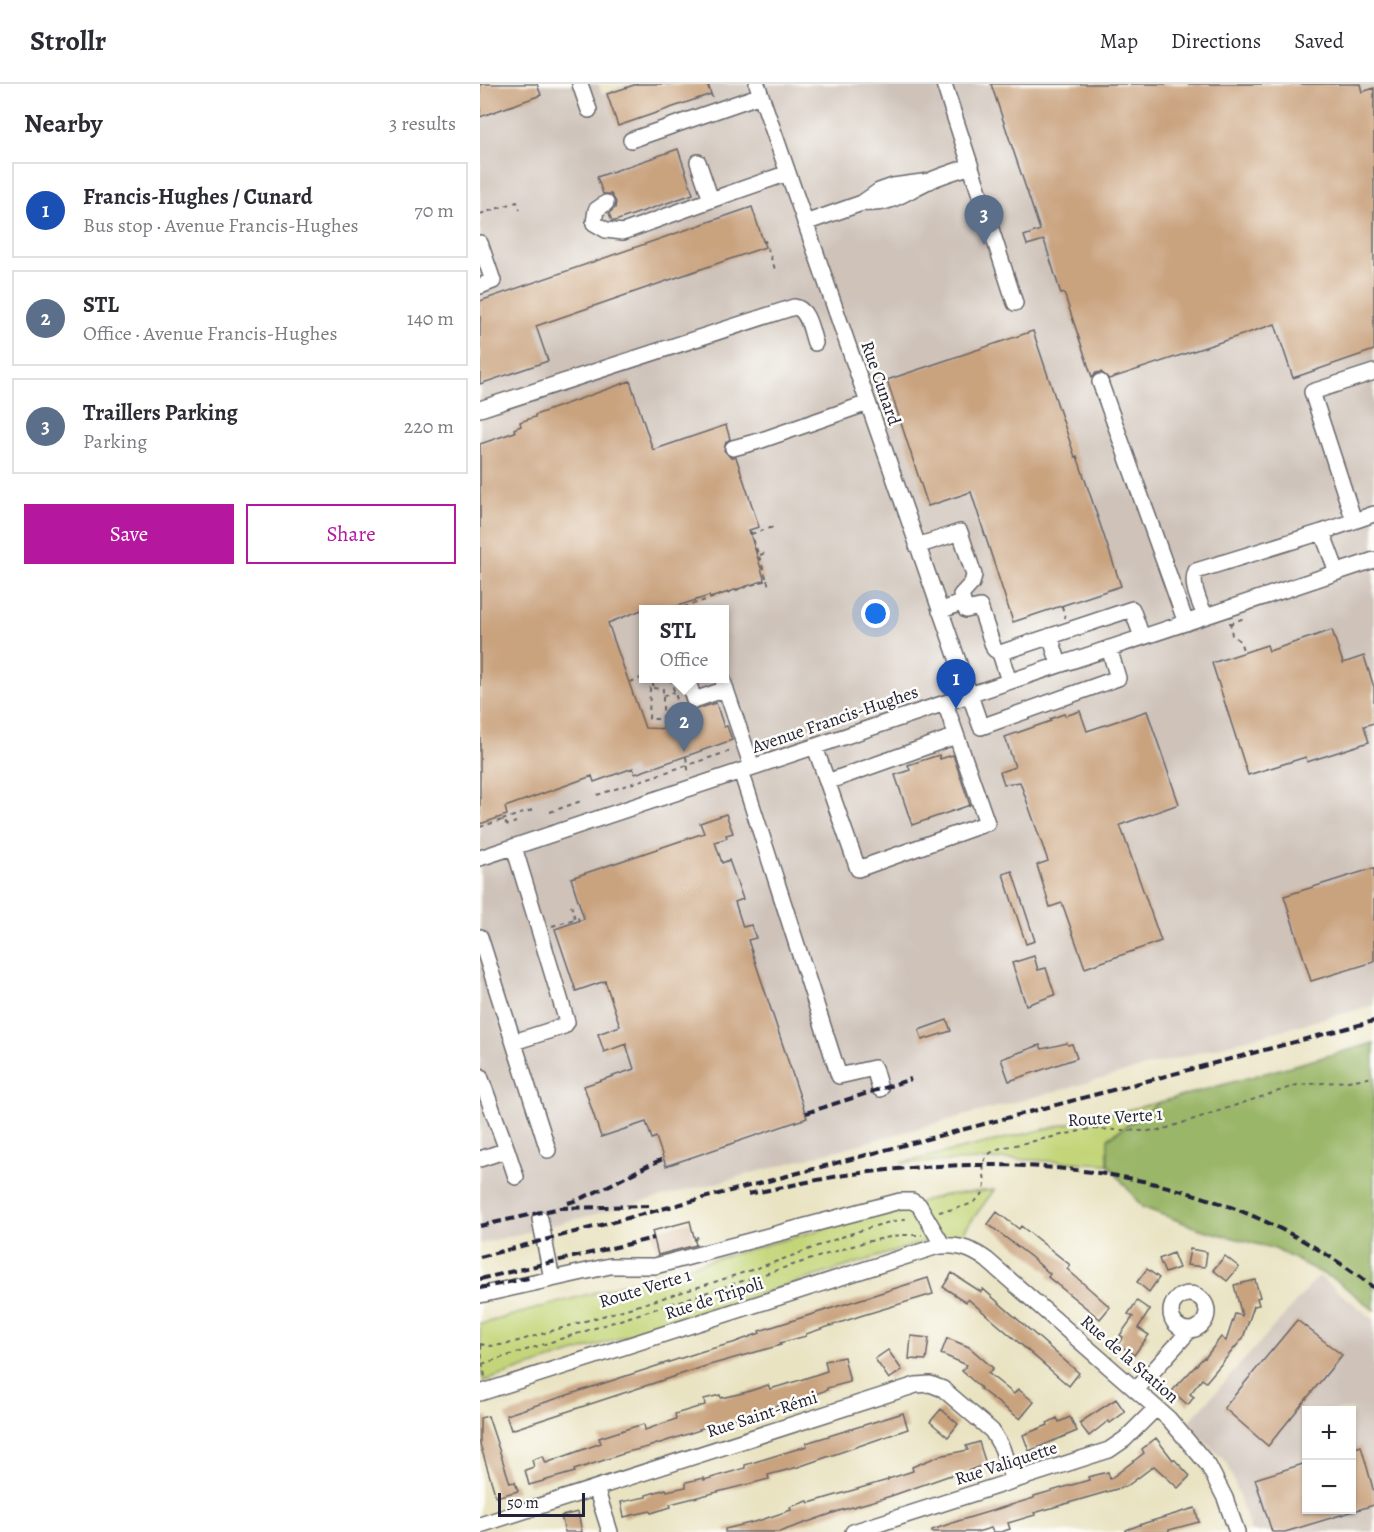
<!DOCTYPE html>
<html lang="en">
<head>
<meta charset="utf-8">
<style>
	:root { --surface:#fff; --page:#f7f7f7; --text:#2b2b33; --muted:#7c7c81; --line:#e1e1e2; --accent:#b5179e }
	body { margin:0; font-family:Alegreya,serif; background:var(--page); color:var(--text) }
	.controls { position:absolute; right:18px; bottom:18px; display:grid; overflow:hidden; border-radius:0px; box-shadow:0 2px 4px #0004 }
	.controls button { width:54px; height:54px; display:grid; place-items:center; padding:0; border:0; border-bottom:2px solid var(--line); background:var(--surface); color:var(--text); font:30px sans-serif }
	.scale { position:absolute; left:18px; bottom:15px; width:87px; box-sizing:border-box; padding-left:6px; border:3px solid #22223b; border-top:0; font-size:16px; line-height:21px; white-space:nowrap; color:#22223b; -webkit-text-stroke:4px #fdfcf7; paint-order:stroke }
	.you { position:absolute; left:396px; top:530px; width:21px; height:21px; margin:-15px; border:4px solid #fff; border-radius:50%; background:#1a73e8; box-shadow:0 0 0 9px #1a73e833 }
	.badge { display:grid; place-items:center; width:39px; height:39px; border-radius:50%; background:var(--accent); color:#fff; font-size:20px; font-weight:700 }
	.pin { position:absolute; translate:-50% -50px; filter:drop-shadow(0 2px 3px #0008) }
	.pin::after { content:''; position:absolute; top:32px; width:21px; height:18px; background:inherit; clip-path:polygon(0 0,100% 0,50% 100%) }
	.popup { position:absolute; left:159px; top:521px; width:90px; height:78px; box-sizing:border-box; display:grid; place-content:center; border-radius:0px; background:var(--surface); filter:drop-shadow(0 2px 4px #0005); font-size:20px; white-space:nowrap; color:var(--muted) }
	.popup b { font-size:22px; color:var(--text) }
	.popup::after { content:''; position:absolute; left:50%; top:100%; margin-left:-12px; border:12px solid transparent; border-top-color:var(--surface) }
	.list { margin:0; padding:0; list-style:none }
	h2 { display:flex; justify-content:space-between; align-items:center; height:78px; margin:0; padding:0 24px; font-size:26px }
	h2 small { font-size:20px; font-weight:400; color:var(--muted) }
	.list li { display:grid; grid-template-columns:39px 1fr auto; gap:18px; align-items:center; box-sizing:border-box; height:96px; margin:0 12px 12px; padding:0 12px; border:2px solid var(--line); border-radius:0px }
	.list b { display:block; font-size:22px; white-space:nowrap }
	.list p { margin:0; font-size:20px; white-space:nowrap; color:var(--muted) }
	.list em { font-size:20px; font-style:normal; color:var(--muted) }
	.actions { display:flex; gap:12px; padding:18px 24px }
	.actions a { flex:1; padding:14px 0; border:2px solid var(--accent); border-radius:0px; text-align:center; font-size:21px; color:var(--accent) }
	.actions .main { background:var(--accent); color:#fff }
	.map { position:relative; flex:none; width:894px; height:1448px; overflow:hidden }
	header { display:flex; align-items:center; gap:36px; box-sizing:border-box; height:84px; padding:0 30px; background:var(--surface); border-bottom:2px solid var(--line) }
	header strong { font-size:28px }
	nav { display:flex; gap:33px; margin-inline-start:auto; font-size:21px }
	main { display:flex }
	aside { flex:1; background:var(--surface) }
	.map>svg:first-child { display:block }
</style>
</head>
<body>
<header>
<strong>Strollr</strong>
<nav><a>Map</a><a>Directions</a><a>Saved</a></nav>
</header>
<main>
<aside>
<h2>Nearby<small>3 results</small></h2>
<ul class="list">
<li><span class="badge" style="background:#1a4fb4">1</span><div><b>Francis-Hughes / Cunard</b><p>Bus stop · Avenue Francis-Hughes</p></div><em>70 m</em></li>
<li><span class="badge" style="background:#5c6f8a">2</span><div><b>STL</b><p>Office · Avenue Francis-Hughes</p></div><em>140 m</em></li>
<li><span class="badge" style="background:#5c6f8a">3</span><div><b>Traillers Parking</b><p>Parking</p></div><em>220 m</em></li>
</ul>
<div class="actions"><a class="main">Save</a><a>Share</a></div>
</aside>
<div class="map">
<svg width="894" height="1448" viewBox="0 0 894 1448">
	<rect width="100%" height="100%" fill="#fdfcf7"/>
	<filter id="ink" filterUnits="userSpaceOnUse"><feTurbulence type="fractalNoise" baseFrequency=".0167" numOctaves="2"/><feDisplacementMap in="SourceGraphic" scale="12" xChannelSelector="R" yChannelSelector="G"/><feConvolveMatrix kernelMatrix="1 2 1 2 8 2 1 2 1" color-interpolation-filters="sRGB"/></filter>
	<filter id="wash" filterUnits="userSpaceOnUse"><feTurbulence type="fractalNoise" baseFrequency=".008" numOctaves="4" result="noise"/><feDisplacementMap in="SourceGraphic" scale="24" xChannelSelector="R" yChannelSelector="G"/><feGaussianBlur stdDeviation="1.35" result="paint"/><feColorMatrix in="noise" values="0 0 0 0 0 0 0 0 0 0 0 0 0 0 0 0 0 1.4 0 .05"/><feComposite in="paint" operator="in"/></filter>
	<g filter="url(#wash)">
		<rect width="100%" height="100%" fill="#e9e3c2"/>
		<!-- industrial -->
		<path fill="#cec2b9" fill-rule="evenodd" d="M0 0H118L122 10 149 0H894V921L243 1097 0 1160ZM164 526H244V594H164Z
			M839 1192 894 1236V1448H771L748 1380 707 1340ZM826 1326H872V1426H826Z"/>
		<!-- green -->
		<path fill="#c3d578" stroke="#727c5a" stroke-width="1.5" d="M680 1018 628 1054V1080L530 1075 421 1079Z
			M514 1106 479 1154 463 1152 4 1297 0 1284V1238L1 1240 465 1111Z"/>
		<!-- forest -->
		<path fill="#9ab668" stroke="#5e6c52" stroke-width="1.5" d="M894 959V1226L857 1197 795 1165 720 1145 662 1123 628 1080V1055L680 1018Z"/>
		<g id="blocks">
			<!-- building -->
			<path fill="#c9a27e" d="M0 0H57L61 11 0 33Z
				M157 0H228L231 10 138 42 127 10Z
				M511 0H880L882 8 894 4V266L813 294 795 240 629 295 621 288 616 289 612 293 584 209 581 210 564 156 547 161 544 152 560 146Z
				M198 65 213 110 135 137H132L129 129 135 124 136 118 131 110H123L117 93Z
				M272 123 285 163 56 242 68 277 0 300V217Z
				M553 247 595 373 597 372 641 502 533 538 491 408 448 422 407 296Z
				M150 297 173 366 246 341 250 355 246 358 244 366 250 373H256L279 443 269 446 284 494 283 497 230 514 229 512 188 525H179L178 522 164 525 128 539 165 644 189 645V634L236 619 244 643 247 642 252 656 155 690 153 684 114 698 112 692 25 723 27 731 0 740V360L35 348 34 345 41 342 40 338 55 333V331Z
				M852 546 863 579 884 572 894 603V639L884 642 889 658 827 678 826 673 768 691 732 579 787 561 789 567Z
				M600 627 607 647 667 627 699 720 640 741 681 857 605 884 582 819 570 823 557 781 568 777 540 698 524 700 520 688 535 683 525 653 571 637 570 635 584 630 585 632Z
				M459 671 460 675 473 671 490 721 432 741 415 691 430 686 428 681Z
				M246 730 253 749 246 751 247 754 235 758 242 779 249 776 263 815 255 818 263 843 271 841 276 854 268 856 327 1034 186 1082 176 1053 172 1055 166 1038 121 1053 104 1002 154 985 146 960 124 968 118 950 140 942 125 897 96 907 75 845 104 835 91 794 224 749 220 739Z
				M894 784V878L831 897 804 812Z
				M532 787 555 857 546 860 523 790Z
				M554 872 558 886 566 884 575 911 546 921 532 879Z
				M467 936 471 947 442 956 439 946Z
				M587 959 588 961 592 960 597 974 529 997 521 975 560 961 562 965Z
				M517 1128 539 1145 541 1142 590 1181 587 1185 630 1223 620 1235 568 1193 570 1190 551 1173 508 1140Z
				M210 1137 216 1161 178 1171 172 1147Z
				M710 1165 727 1168 725 1183 707 1181Z
				M693 1169 699 1184 685 1189 679 1175Z
				M745 1172 759 1183 747 1197 733 1186Z
				M667 1185 679 1194 669 1208 657 1198Z
				M472 1189 501 1208 503 1205 599 1289 589 1302 488 1215 486 1218 463 1203Z
				M448 1194 453 1210 380 1232 326 1250V1252L300 1259 301 1261 226 1282 31 1346 26 1331 223 1267 253 1259 280 1249 279 1247Z
				M775 1196 780 1213 777 1214 779 1221 774 1222 763 1254 726 1298 722 1295 710 1310 714 1313 708 1321 692 1307 724 1273 725 1274 741 1253 746 1257 755 1230 762 1232 754 1201Z
				M657 1217 670 1226 658 1244 669 1251 654 1271 638 1260 643 1253 640 1251 653 1233 648 1230Z
				M817 1236 862 1271 788 1362 744 1324Z
				M431 1252 449 1254 446 1276 429 1275Z
				M467 1254 489 1263 513 1284 508 1289 534 1310 538 1305 554 1318 540 1335 500 1305 501 1304 482 1287 487 1281 461 1270Z
				M408 1266 422 1286 409 1295 395 1275Z
				M364 1273 370 1298 347 1304V1306L329 1312 219 1345 220 1346 168 1363 143 1369V1370L94 1386 95 1388 49 1401 45 1386 54 1383 52 1376 63 1372 66 1379 121 1359 119 1354 150 1344 164 1340 165 1346 196 1335 195 1330 225 1321 224 1315 240 1311 241 1314 267 1308 288 1301 290 1305 317 1297 347 1287 345 1277Z
				M636 1315 645 1328 630 1339 628 1337 609 1352 599 1339Z
				M461 1325 478 1340 468 1353 450 1338Z
				M423 1329 428 1345 318 1383 288 1391 289 1395 190 1420 191 1423 171 1429 170 1427 144 1433 141 1418 166 1413V1411L186 1405 187 1407 206 1403V1398L224 1394V1396L265 1384V1381L327 1362 326 1359Z
				M8 1332 30 1399 35 1398 38 1407 16 1413 0 1360V1334Z
				M590 1333 597 1347 549 1367 543 1351 568 1341 567 1339 577 1334 579 1338Z
				M676 1354 693 1376 694 1375 710 1392 698 1404 674 1382 647 1402 554 1429 555 1431 528 1439 530 1445 521 1448H513L511 1444 497 1448H452V1446L478 1437 554 1414V1412L609 1396 608 1393 628 1388 630 1395 664 1369 662 1365Z
				M499 1358 506 1380 487 1387V1388L468 1392 411 1412 362 1426 299 1448H245V1445L278 1437 311 1426 310 1423 328 1417 329 1419 408 1396V1395L433 1387 432 1383 459 1372 488 1366 486 1362Z
				M881 1362 894 1408V1421L805 1448H792L775 1395 826 1379V1425H872V1365Z
				M715 1424 719 1438 689 1446V1448H646V1446L665 1439Z
				M98 1428 102 1448H85L81 1432Z"/>
		</g>
	</g>
	<g filter="url(#ink)">
		<use href="#blocks" fill-opacity="0" stroke="#68666a" stroke-width="1.5"/>
		<g fill="none" stroke-linecap="round" stroke-linejoin="round">
			<defs>
				<path id="minor" d="M100 0 109 26
					M277 0 501 643 638 594 629 564
					M464 0 535 219
					M151 56 281 11
					M218 78 231 116 308 89
					M126 119 116 126 114 139 126 146 143 148 231 116
					M382 119C413 121 422 109 449 97 462 91 477 87 490 82
					M325 139 382 119 399 107 413 102 450 97
					M0 159 13 197 0 202
					M620 298 706 539
					M0 325 314 223C328 224 331 247 335 259
					M253 364 279 357 388 319
					M874 437 832 308 894 288
					M437 462 480 448 494 491 492 499 481 511 483 518
					M857 488 842 448 894 430
					M460 527 483 518 486 526 500 523 514 565 520 569
					M725 532C720 519 710 500 716 487L842 448
					M570 552 579 580
					M207 594 214 616 246 605
					M242 594 272 683
					M529 597 520 569 652 525 662 553
					M335 663 378 785 507 739 465 619
					M261 687 359 992 394 984 400 1005
					M347 698 476 652
					M0 774 894 476
					M0 853 68 1066
					M34 958 84 942 87 938 34 763
					M0 992 27 1066 0 1075
					M27 1066 36 1093
					M60 1135 72 1195
					M691 1228a18 18 0 1 1 36 0a18 18 0 1 1-36 0Z
					M0 1211 130 1182H175L420 1117H432L439 1121 463 1162
					M656 1306 710 1246
					M0 1309 455 1163C475 1159 491 1164 507 1176L689 1335 728 1381 745 1414 757 1448
					M116 1404 130 1448
					M0 1441 436 1301 450 1300 463 1305 512 1347 522 1364 533 1397
					M373 1448 629 1366 645 1355 676 1324"/>
			</defs>
			<!-- minor casing -->
			<use href="#minor" stroke="#68666a" stroke-width="18"/>
			<!-- path -->
			<path stroke="#68666a" stroke-width="2" stroke-dasharray="4.5 4.5" stroke-linecap="butt" d="M228 2 232 13
				M0 130 37 118 40 126
				M283 158 285 157 295 185
				M271 450 293 443
				M280 471 288 468
				M287 496 289 502
				M582 522 585 534
				M195 526 287 496 270 446
				M750 538 752 551 760 557 764 569
				M750 540 764 534
				M190 594 201 628
				M150 598 164 593
				M173 604 183 605V635H169L170 604H173V594
				M183 612 194 608
				M187 645V633L207 626
				M206 673 209 691
				M117 711 247 668 252 664
				M70 728 101 717
				M22 736 52 726
				M0 743 22 736 28 741 36 738
				M91 821 95 835
				M72 842 98 834 99 837
				M459 1128C472 1125 490 1123 499 1114 516 1098 487 1075 521 1064L610 1045 666 1047 681 1046 817 1001 868 997 894 993
				M215 1156 219 1151
				M0 1260 12 1262 28 1260C114 1234 201 1210 286 1181 334 1165 381 1142 430 1134
				M1 1261 2 1277 5 1293
				M2 1280 385 1158 420 1151H442"/>
			<!-- minor -->
			<use href="#minor" stroke="#fff" stroke-width="15"/>
			<!-- rail -->
			<path stroke="#22223b" stroke-width="4" stroke-dasharray="9 4.5" stroke-linecap="butt" d="M326 1029 431 995
				M268 1110C301 1104 333 1096 366 1091 552 1065 743 1085 894 1204
				M88 1119C122 1108 151 1088 183 1075
				M0 1142 80 1124 170 1122
				M0 1173 894 937
				M0 1195 174 1154
				M0 1204 53 1193"/>
		</g>
	</g>
	<g text-anchor="middle" stroke-width="5" stroke-linejoin="round" paint-order="stroke">
		<!-- street labels -->
		<g font-size="18" fill="#22223b" stroke="#fdfcf7">
			<text transform="translate(401 299) rotate(71)" y="6">Rue Cunard</text>
			<text transform="translate(355 635) rotate(-19)" y="6">Avenue Francis-Hughes</text>
			<text transform="translate(635 1033) rotate(-4)" y="6">Route Verte 1</text>
			<text transform="translate(165 1204) rotate(-17)" y="6">Route Verte 1</text>
			<text transform="translate(234 1214) rotate(-18)" y="6">Rue de Tripoli</text>
			<text transform="translate(650 1275) rotate(41)" y="6">Rue de la Station</text>
			<text transform="translate(282 1330) rotate(-18)" y="6">Rue Saint-Rémi</text>
			<text transform="translate(526 1379) rotate(-18)" y="6">Rue Valiquette</text>
		</g>
	</g>
</svg>
<div class="controls">
<button>+</button>
<button>−</button>
</div>
<div class="scale">50 m</div>
<div class="you"></div>
<div class="pin badge" style="left:476px;top:625px;background:#1a4fb4">1</div>
<div class="pin badge" style="left:204px;top:668px;background:#5c6f8a">2</div>
<div class="popup"><b>STL</b>Office</div>
<div class="pin badge" style="left:504px;top:161px;background:#5c6f8a">3</div>
</div>
</main>
</body>
</html>
